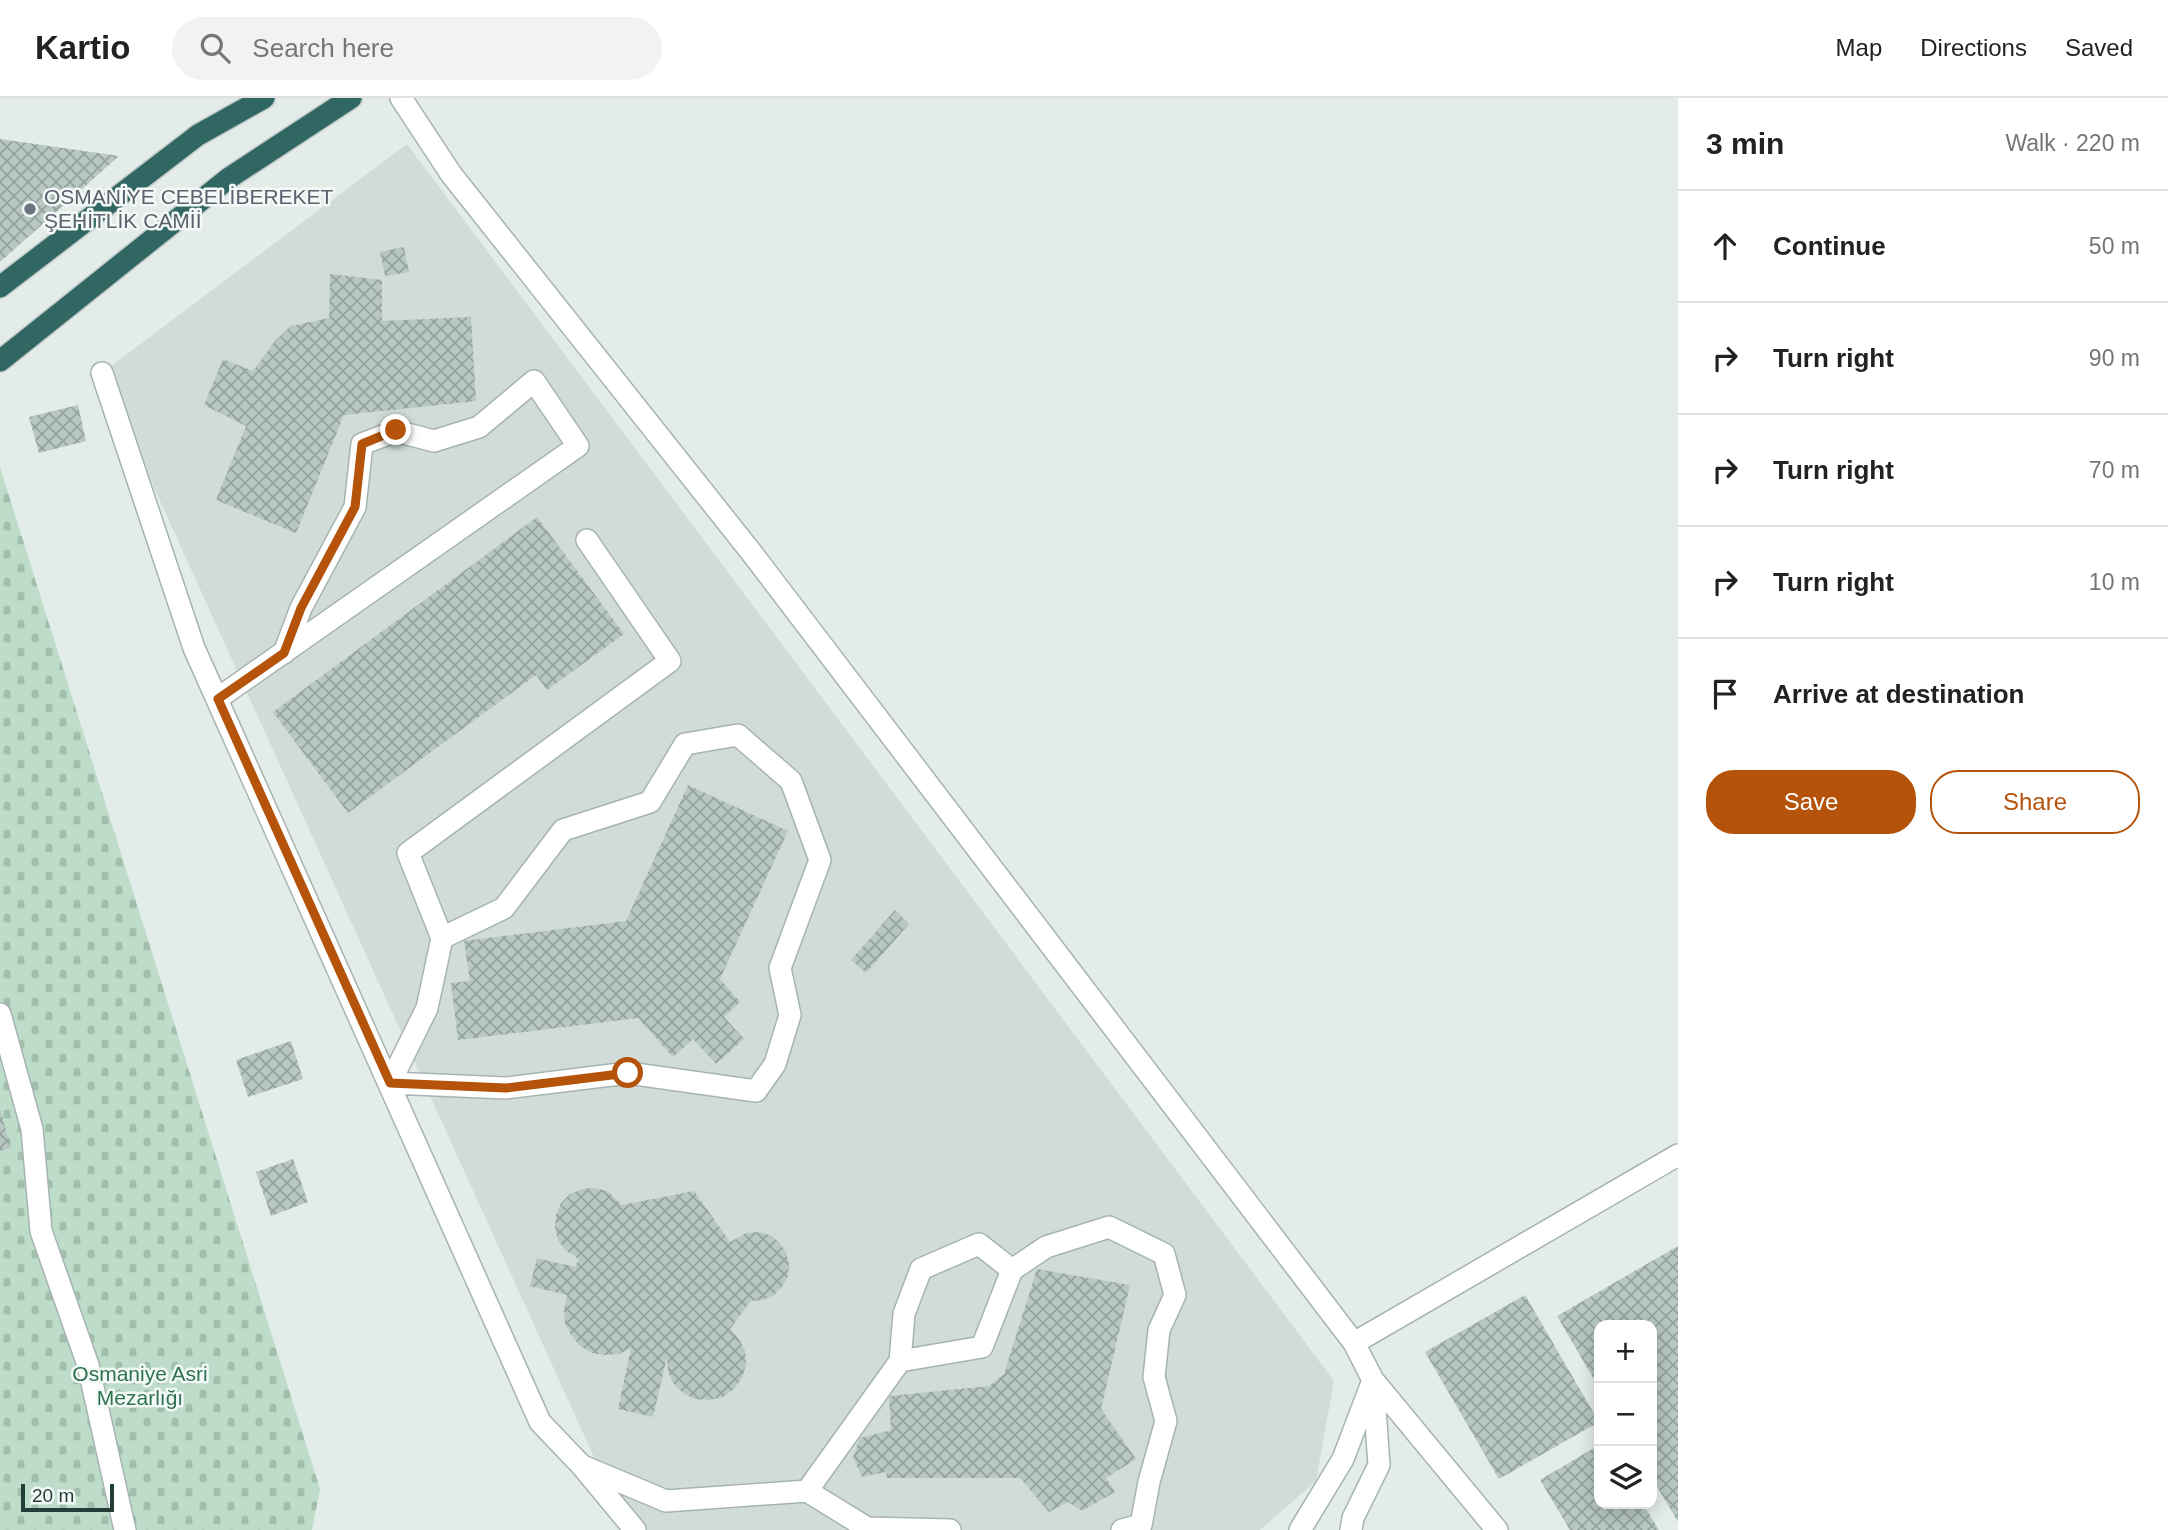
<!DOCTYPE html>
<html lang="en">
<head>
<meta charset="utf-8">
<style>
	:root { --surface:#fff; --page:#f2f2f2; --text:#222; --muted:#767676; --line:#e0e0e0; --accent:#b45309 }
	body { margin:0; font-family:Helvetica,sans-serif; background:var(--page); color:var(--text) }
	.controls { position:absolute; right:21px; bottom:21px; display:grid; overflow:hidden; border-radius:14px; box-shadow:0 4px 18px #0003 }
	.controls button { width:63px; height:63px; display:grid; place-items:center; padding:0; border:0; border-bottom:2px solid var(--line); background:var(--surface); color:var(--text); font:35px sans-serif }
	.scale { position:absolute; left:21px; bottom:18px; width:93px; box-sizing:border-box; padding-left:7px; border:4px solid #233d39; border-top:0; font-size:19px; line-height:24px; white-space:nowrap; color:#233d39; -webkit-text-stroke:5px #f3f9f7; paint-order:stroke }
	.stop { position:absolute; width:21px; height:21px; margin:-16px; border:5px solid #b45309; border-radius:50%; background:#fff }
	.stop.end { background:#b45309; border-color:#fff; box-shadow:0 2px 7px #0008 }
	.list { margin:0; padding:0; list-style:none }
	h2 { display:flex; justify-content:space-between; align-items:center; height:91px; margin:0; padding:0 28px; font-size:30px }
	h2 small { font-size:23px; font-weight:400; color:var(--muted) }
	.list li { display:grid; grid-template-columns:46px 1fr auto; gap:21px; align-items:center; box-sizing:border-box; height:112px; padding:0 28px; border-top:2px solid var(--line) }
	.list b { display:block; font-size:26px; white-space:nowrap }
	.list em { font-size:23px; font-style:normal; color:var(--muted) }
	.actions { display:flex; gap:14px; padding:21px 28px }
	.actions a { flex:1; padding:16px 0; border:2px solid var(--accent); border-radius:28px; text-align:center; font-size:24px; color:var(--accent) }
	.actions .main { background:var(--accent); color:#fff }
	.icon { flex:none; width:38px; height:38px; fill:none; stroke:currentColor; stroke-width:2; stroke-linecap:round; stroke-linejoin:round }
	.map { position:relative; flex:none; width:1678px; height:1432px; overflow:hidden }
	header { display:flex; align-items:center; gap:42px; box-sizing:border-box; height:98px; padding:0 35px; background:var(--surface); border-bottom:2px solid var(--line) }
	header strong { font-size:33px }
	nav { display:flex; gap:38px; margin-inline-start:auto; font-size:24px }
	.search { width:490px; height:63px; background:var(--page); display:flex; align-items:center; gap:18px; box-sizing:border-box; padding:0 24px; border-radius:38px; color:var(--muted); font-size:26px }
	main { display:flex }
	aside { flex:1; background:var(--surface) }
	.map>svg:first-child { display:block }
</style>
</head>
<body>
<header>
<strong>Kartio</strong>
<div class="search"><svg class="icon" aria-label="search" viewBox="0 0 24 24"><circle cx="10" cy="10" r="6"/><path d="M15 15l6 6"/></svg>Search here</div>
<nav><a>Map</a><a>Directions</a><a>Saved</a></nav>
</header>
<main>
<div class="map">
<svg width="1678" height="1432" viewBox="0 0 1678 1432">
	<defs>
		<pattern id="cemetery-stones" width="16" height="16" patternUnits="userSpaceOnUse" patternTransform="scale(1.75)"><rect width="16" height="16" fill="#bddcc9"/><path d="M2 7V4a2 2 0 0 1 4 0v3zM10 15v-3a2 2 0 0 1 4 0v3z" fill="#a2bead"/></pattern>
		<pattern id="building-cross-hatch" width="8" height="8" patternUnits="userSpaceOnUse" patternTransform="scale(1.75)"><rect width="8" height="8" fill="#b8c7c2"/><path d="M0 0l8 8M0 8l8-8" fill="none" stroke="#95a39f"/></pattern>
	</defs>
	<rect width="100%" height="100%" fill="#e3ece9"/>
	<!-- built -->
	<path fill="#d1dcd8" d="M407 46 1334 1283 1316 1383 1260 1432H627L102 275Z"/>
	<!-- cemetery -->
	<path fill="url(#cemetery-stones)" d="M0 369 320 1391 312 1432H0Z"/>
	<!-- building -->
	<path fill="url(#building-cross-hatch)" d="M0 41 119 58 0 164Z
		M404 149 409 174 385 178 380 154Z
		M330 176 382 182V223L471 219 476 303 344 317 296 435 216 402 246 328 204 307 223 261 253 273 275 243 291 228 329 220Z
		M78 307 86 343 39 355 29 319Z
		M537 419 624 536 547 592 536 577 348 715 273 614Z
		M688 687 788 733 720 881 740 904 724 919 744 941 716 966 693 941 673 959 638 920 458 942 451 885 470 883 464 843 626 823Z
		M895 812 909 826 866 875 851 862Z
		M291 943 303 981 248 999 236 962Z
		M0 1011 11 1050 0 1053Z
		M293 1061 308 1104 271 1118 256 1074Z
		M595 1090 607 1093 622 1107 694 1093 730 1144 746 1135 758 1134 770 1137 779 1144 786 1154 789 1166 788 1178 782 1189 774 1197 763 1202 751 1203 730 1231 739 1241 745 1253 746 1267 742 1280 734 1291 723 1299 709 1302 695 1301 683 1295 673 1285 668 1273 667 1259 653 1319 618 1311 631 1250 619 1256 605 1257 592 1255 580 1248 571 1237 565 1225 564 1212 567 1197 530 1188 537 1160 575 1169 579 1161 565 1152 558 1142 555 1129 556 1117 561 1105 570 1096 582 1091Z
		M1678 1148V1424L1652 1380V1227H1599V1290L1557 1218Z
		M1037 1171 1130 1187 1101 1311 1136 1361 1106 1380 1115 1394 1082 1413 1068 1404 1049 1414 1020 1380H887L886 1374 862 1379 853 1359 860 1340 891 1332 889 1298 989 1288 1004 1276Z
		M1525 1197 1599 1324 1499 1381 1425 1254Z
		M1599 1347V1406H1643L1659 1432H1570L1540 1382Z"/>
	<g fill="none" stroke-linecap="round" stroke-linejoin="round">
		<defs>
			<path id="minor" d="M401 0 451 76 751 454 1354 1245 1373 1282 1379 1367 1353 1420 1351 1432
				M102 275 194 550 540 1324 582 1368 635 1432
				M217 601 578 348 534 283 479 329 434 343 396 333 362 346 355 409 301 510 284 555
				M738 637 791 683 820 762 780 870 790 917 775 966 756 993 628 975 506 990 390 985 427 910 442 840 504 810 563 732 650 704 685 646Z
				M442 840 408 755 670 563 587 442
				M0 916 32 1031 41 1133 88 1267 125 1432
				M1354 1245 1678 1057
				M900 1263 904 1216 921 1171 979 1146 1012 1172
				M585 1369 666 1403 807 1393 867 1430 950 1432
				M807 1393 900 1263 982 1249 1012 1172 1046 1149 1109 1129 1164 1156 1175 1197 1159 1232 1154 1279 1166 1323 1149 1384 1141 1427 1122 1432
				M1300 1432 1343 1361 1373 1282 1497 1432"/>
			<path id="highway" d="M0 189 198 37 264 0
				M0 263 229 80 351 0"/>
		</defs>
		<!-- minor casing -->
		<use href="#minor" stroke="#a6b4b1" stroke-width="24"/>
		<!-- highway casing -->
		<use href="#highway" stroke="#c1c9c8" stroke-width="24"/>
		<!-- minor -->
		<use href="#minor" stroke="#fff" stroke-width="21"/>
		<!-- highway -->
		<use href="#highway" stroke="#306763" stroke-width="21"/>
	</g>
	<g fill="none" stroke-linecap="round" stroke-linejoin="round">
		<!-- route -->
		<path stroke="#b45309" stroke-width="9" d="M396 332 362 346 355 409 301 510 284 555 218 601 390 985 506 990 628 975"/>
	</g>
	<!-- markers -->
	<circle fill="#6b7280" stroke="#f3f9f7" stroke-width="2.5" cx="30" cy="111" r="7"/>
	<g text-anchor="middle" stroke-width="5" stroke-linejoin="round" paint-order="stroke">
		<!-- worship labels -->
		<g font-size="21" fill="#5b616d" stroke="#f3f9f7" text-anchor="start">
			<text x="44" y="106">OSMANİYE CEBELİBEREKET<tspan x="44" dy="24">ŞEHİTLİK CAMİİ</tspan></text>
		</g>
		<!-- park labels -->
		<g font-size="21" fill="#2f7251" stroke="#f3f9f7">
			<text x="140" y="1283">Osmaniye Asri<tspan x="140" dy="24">Mezarlığı</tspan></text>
		</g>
	</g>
</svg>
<div class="controls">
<button>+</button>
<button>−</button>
<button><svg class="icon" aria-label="layers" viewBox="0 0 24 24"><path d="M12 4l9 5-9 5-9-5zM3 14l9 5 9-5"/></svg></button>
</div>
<div class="scale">20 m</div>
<div class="stop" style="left:628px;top:975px"></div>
<div class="stop end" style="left:396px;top:332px"></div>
</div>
<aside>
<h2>3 min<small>Walk · 220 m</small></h2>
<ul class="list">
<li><svg class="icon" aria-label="ahead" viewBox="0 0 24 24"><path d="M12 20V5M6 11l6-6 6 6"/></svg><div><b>Continue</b></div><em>50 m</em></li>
<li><svg class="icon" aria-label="right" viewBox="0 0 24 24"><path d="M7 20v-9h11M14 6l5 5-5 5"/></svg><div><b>Turn right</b></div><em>90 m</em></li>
<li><svg class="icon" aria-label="right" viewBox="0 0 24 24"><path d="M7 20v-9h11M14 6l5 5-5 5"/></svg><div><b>Turn right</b></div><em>70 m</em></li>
<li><svg class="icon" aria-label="right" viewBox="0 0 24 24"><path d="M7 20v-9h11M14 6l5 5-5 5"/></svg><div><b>Turn right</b></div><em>10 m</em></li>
<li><svg class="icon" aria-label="arrive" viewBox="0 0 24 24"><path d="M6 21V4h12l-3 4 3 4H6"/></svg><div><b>Arrive at destination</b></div></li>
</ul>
<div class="actions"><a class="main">Save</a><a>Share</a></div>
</aside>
</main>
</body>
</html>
